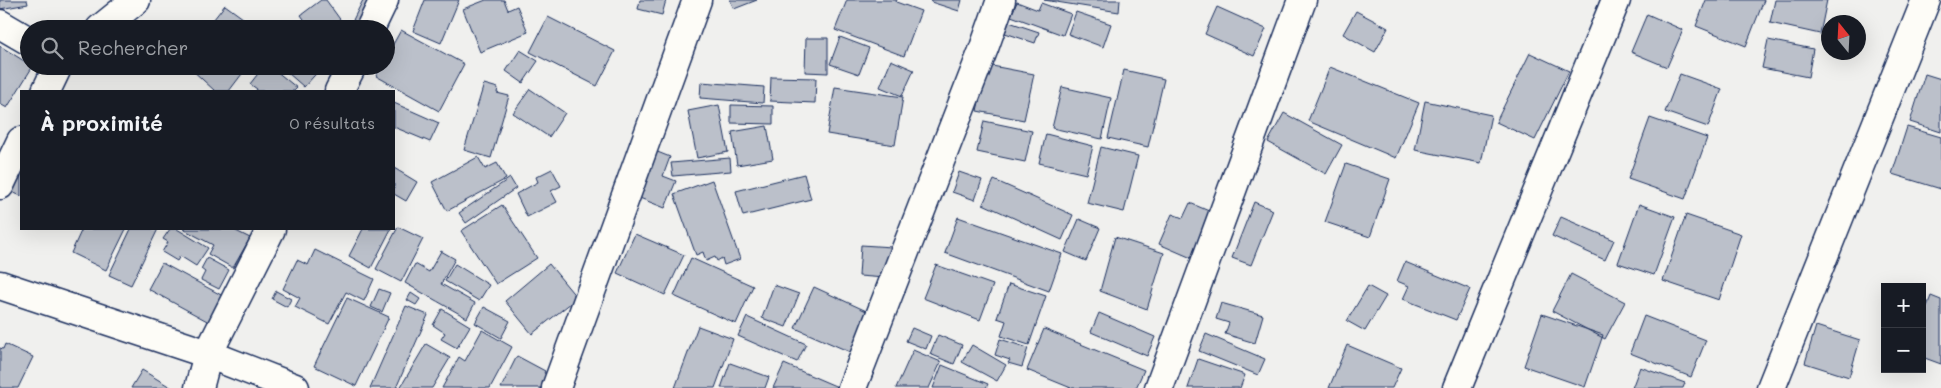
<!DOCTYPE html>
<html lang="fr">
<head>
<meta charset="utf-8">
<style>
	:root { --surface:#171b24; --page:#242831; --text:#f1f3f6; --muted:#9ea1a6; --line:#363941 }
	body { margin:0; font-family:Mali,sans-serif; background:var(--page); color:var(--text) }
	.controls { position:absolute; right:15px; bottom:15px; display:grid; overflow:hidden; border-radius:0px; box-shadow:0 5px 20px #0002 }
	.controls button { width:45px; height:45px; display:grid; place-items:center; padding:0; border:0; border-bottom:1px solid var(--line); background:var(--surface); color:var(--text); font:25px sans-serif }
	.compass { position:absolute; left:1821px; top:15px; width:45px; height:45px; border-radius:50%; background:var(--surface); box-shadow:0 5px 20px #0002; rotate:342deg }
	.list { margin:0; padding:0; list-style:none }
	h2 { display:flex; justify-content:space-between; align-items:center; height:65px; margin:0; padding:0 20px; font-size:21px }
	h2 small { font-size:16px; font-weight:400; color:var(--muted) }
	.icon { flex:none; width:28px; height:28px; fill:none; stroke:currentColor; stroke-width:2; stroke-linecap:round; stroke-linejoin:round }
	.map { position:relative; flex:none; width:1941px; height:388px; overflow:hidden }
	.search { position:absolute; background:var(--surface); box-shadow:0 5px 20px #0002; left:20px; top:20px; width:375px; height:55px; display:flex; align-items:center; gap:12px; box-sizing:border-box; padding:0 18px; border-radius:28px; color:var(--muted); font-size:19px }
	.panel { position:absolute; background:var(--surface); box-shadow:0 5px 20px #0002; left:20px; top:90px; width:375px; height:140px; border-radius:0px }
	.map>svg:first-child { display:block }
</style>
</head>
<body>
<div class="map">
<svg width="1941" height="388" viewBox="0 0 1941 388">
	<rect width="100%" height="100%" fill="#f0f0ee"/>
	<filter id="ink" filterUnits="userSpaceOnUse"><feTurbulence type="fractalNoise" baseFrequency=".02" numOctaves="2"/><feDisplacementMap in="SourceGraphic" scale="10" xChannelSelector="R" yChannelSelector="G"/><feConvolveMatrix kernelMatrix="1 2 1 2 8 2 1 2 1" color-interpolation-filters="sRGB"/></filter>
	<g filter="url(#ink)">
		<!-- building -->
		<path fill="#bbc0ca" stroke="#1b2f5e" d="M0 0H27L28 4 0 9Z
			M321 0H326L347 29H311L301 15Z
			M363 0H379L365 27 353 20Z
			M425 0H459L441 43 413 31Z
			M486 0H504L508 10 517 6 528 32 480 52 463 9Z
			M640 0H666L662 15 638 9Z
			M730 0H757L734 9Z
			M847 0H897L896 2 921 11 904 56 835 30Z
			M932 0H962L959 11 931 2Z
			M1044 0H1120L1119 12Z
			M1706 0H1764L1746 46 1696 26Z
			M1775 0H1827L1820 34 1770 23Z
			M1017 2 1038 10 1041 3 1071 14 1063 35 1011 16Z
			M225 5 258 29H206Z
			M1217 7 1266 29 1254 56 1205 34Z
			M1356 11 1388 28 1375 52 1343 34Z
			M1076 12 1111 24 1103 47 1068 34Z
			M1647 14 1683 30 1667 67 1631 52Z
			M548 17 615 51 597 86 530 52Z
			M1009 22 1039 32 1035 43 1005 33Z
			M401 30 464 64 439 111 376 76 381 66H386V57Z
			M840 37 869 48 859 74 830 64Z
			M806 38H828V73L805 72Z
			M1768 40 1813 49 1808 77 1762 68Z
			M0 46 29 64V66H33L7 108 0 104Z
			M520 50 538 61 523 83 506 71Z
			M1530 53 1569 71 1535 140 1496 122Z
			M891 60 914 70 902 96 880 87Z
			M987 65 1034 74 1024 120 977 111Z
			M191 66H248L229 91H215L190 68Z
			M264 66H270L297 88 294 91H256L257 89 250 84Z
			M280 66H323L304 87Z
			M1330 67 1419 103 1396 158 1308 121Z
			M1124 70 1164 79 1148 147 1108 138Z
			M1680 74 1722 89 1708 127 1665 112Z
			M1925 74 1941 79V132L1910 122Z
			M771 77 816 78 815 103 770 101Z
			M701 82 764 87 763 103 700 98Z
			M484 84 498 88 497 93 509 96 491 158 464 150Z
			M835 87 903 97 895 145 827 134Z
			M1062 87 1111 98 1102 139 1052 128Z
			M530 89 565 113 549 137 513 113Z
			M1425 101 1491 115 1481 163 1415 150Z
			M394 103 439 123 430 142 394 127Z
			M719 105 728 152 697 158 688 111Z
			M731 105 773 106V124L731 123Z
			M1284 113 1342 145 1326 174 1268 142Z
			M1650 118 1707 138 1685 199 1628 179Z
			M984 121 1032 131 1025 162 977 152Z
			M767 126 773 159 737 165 732 132Z
			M1907 127 1941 137V189L1892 174Z
			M1046 134 1093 146 1086 174 1039 163Z
			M1101 147 1138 156 1124 212 1087 203Z
			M655 151 670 157 663 176 676 181 665 208 637 197Z
			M478 157 485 169 497 163 506 179 447 211 432 182Z
			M730 158 731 171 673 176 671 163Z
			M1346 164 1390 179 1370 237 1325 222Z
			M394 168 417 182 406 201 394 194Z
			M552 169 561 186 551 191 557 202 527 217 516 194 538 182 536 177Z
			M21 170V196L12 192Z
			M959 172 982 180 975 200 952 192Z
			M804 174 811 199 743 216 736 191Z
			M510 178 516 188 466 223 459 213Z
			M712 180 740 259 724 265 722 258 717 261 715 257 706 261 703 252 696 255 674 194Z
			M994 180 1073 215 1062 240 983 204Z
			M1254 202 1273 210 1251 265 1232 258Z
			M1190 203 1216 214 1196 260 1159 244 1172 214 1183 218Z
			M1639 204 1675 217 1654 275 1618 263Z
			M502 205 537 258 496 284 461 231Z
			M1686 215 1741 234 1719 300 1663 281Z
			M958 217 1062 254 1049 291 945 253Z
			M1561 217 1614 240 1605 260 1552 236Z
			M1079 219 1100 228 1086 261 1065 252Z
			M398 227 423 239 401 282 376 269Z
			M82 229H126L106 270 71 253Z
			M131 229H158L131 285 109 275Z
			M170 229H177L208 248 196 266 180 256 177 261 162 252 168 242 163 239Z
			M183 229H232L250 238 233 268 208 254 213 245Z
			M363 229H391L371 268 349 256Z
			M635 234 684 255 665 295 617 273Z
			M1115 237 1164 253 1147 309 1100 291Z
			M861 245 892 247 885 278 859 276Z
			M315 250 374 279 364 301 346 292 329 324 295 307 300 298 283 289 297 260 308 265Z
			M441 251 455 259 441 284 475 303 467 318 405 283 415 264 429 272Z
			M207 258 229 270 219 289 201 280 205 272 201 269Z
			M691 258 753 286 736 324 674 296Z
			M1405 262 1470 289 1456 320 1403 299 1409 286 1397 281Z
			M162 263 223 296 209 322 148 289Z
			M455 264 489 285 479 301 445 281Z
			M549 264 577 298 532 334 505 301Z
			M936 265 993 285 980 320 923 298Z
			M1571 274 1625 302 1605 339 1552 311Z
			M1009 284 1046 296 1029 345 1001 336 1006 321 997 318Z
			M774 285 799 294 786 327 762 318Z
			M1368 286 1386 296 1365 331 1347 321Z
			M814 287 873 314 857 355 795 328Z
			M379 289 390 293 382 312 371 307Z
			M276 291 291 299 287 307 272 299Z
			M411 293 420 299 416 305 407 300Z
			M1931 296 1941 300V364L1922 357V320Z
			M347 298 389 317 356 386 314 366Z
			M1221 303 1263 315 1255 343 1225 334 1229 323 1216 319Z
			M406 306 428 315 396 388H370Z
			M484 307 510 321 501 338 475 323Z
			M442 309 470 326 457 348 441 339 445 333 433 325Z
			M1099 313 1155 337 1147 356 1091 332Z
			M1542 314 1603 335 1585 387 1524 366Z
			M1644 316 1706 340 1691 377 1630 353Z
			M747 317 806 344 797 362 738 336Z
			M698 326 733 339 715 388H675Z
			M1816 326 1860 340 1849 377 1805 363Z
			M912 328 931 336 926 349 906 341Z
			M1044 329 1144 370 1136 388H1071L1027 370Z
			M482 330 512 347 490 388H442L459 357 465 361Z
			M1206 334 1265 359 1258 375 1199 351Z
			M938 335 962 345 954 364 930 354Z
			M1000 339 1028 348 1022 367 1008 363 1010 360 995 355Z
			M5 344 33 357 18 388H0V348L3 349Z
			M426 344 450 358 432 388H400Z
			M972 345 1006 365 997 381 962 362Z
			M1347 345 1401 368 1392 388H1329Z
			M913 350 941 362 929 388H896Z
			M517 356 545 371 544 373 556 379 552 388H501Z
			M1198 359 1245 375 1240 388H1188Z
			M730 363 769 377 765 388H721Z
			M784 364 840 388H773Z
			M942 365 988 384 986 388H933Z
			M1640 367 1685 383 1683 388H1632Z
			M142 370 172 388H131Z"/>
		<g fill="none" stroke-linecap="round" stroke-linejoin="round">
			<defs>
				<path id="minor" d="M0 24 29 41
					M100 29 136 0
					M370 29 384 0
					M46 91 58 66
					M339 91 352 66
					M0 185 21 141
					M0 285 208 354 295 388
					M199 388 208 354 271 229
					M556 388 697 0
					M852 388 984 48 1001 0
					M1159 388 1302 0
					M1457 388 1616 0
					M1771 388 1926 0"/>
			</defs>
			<!-- minor casing -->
			<use href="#minor" stroke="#1b2f5e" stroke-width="31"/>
			<!-- minor -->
			<use href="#minor" stroke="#fdfcf7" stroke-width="28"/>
		</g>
	</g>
</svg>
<div class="controls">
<button>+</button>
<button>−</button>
</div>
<svg class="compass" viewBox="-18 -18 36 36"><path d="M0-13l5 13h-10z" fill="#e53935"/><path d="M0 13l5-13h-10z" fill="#9ea1a6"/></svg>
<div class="search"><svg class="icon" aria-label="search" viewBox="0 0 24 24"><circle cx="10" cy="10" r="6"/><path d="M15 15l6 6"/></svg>Rechercher</div>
<section class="panel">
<h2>À proximité<small>0 résultats</small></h2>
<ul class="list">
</ul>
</section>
</div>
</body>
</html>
